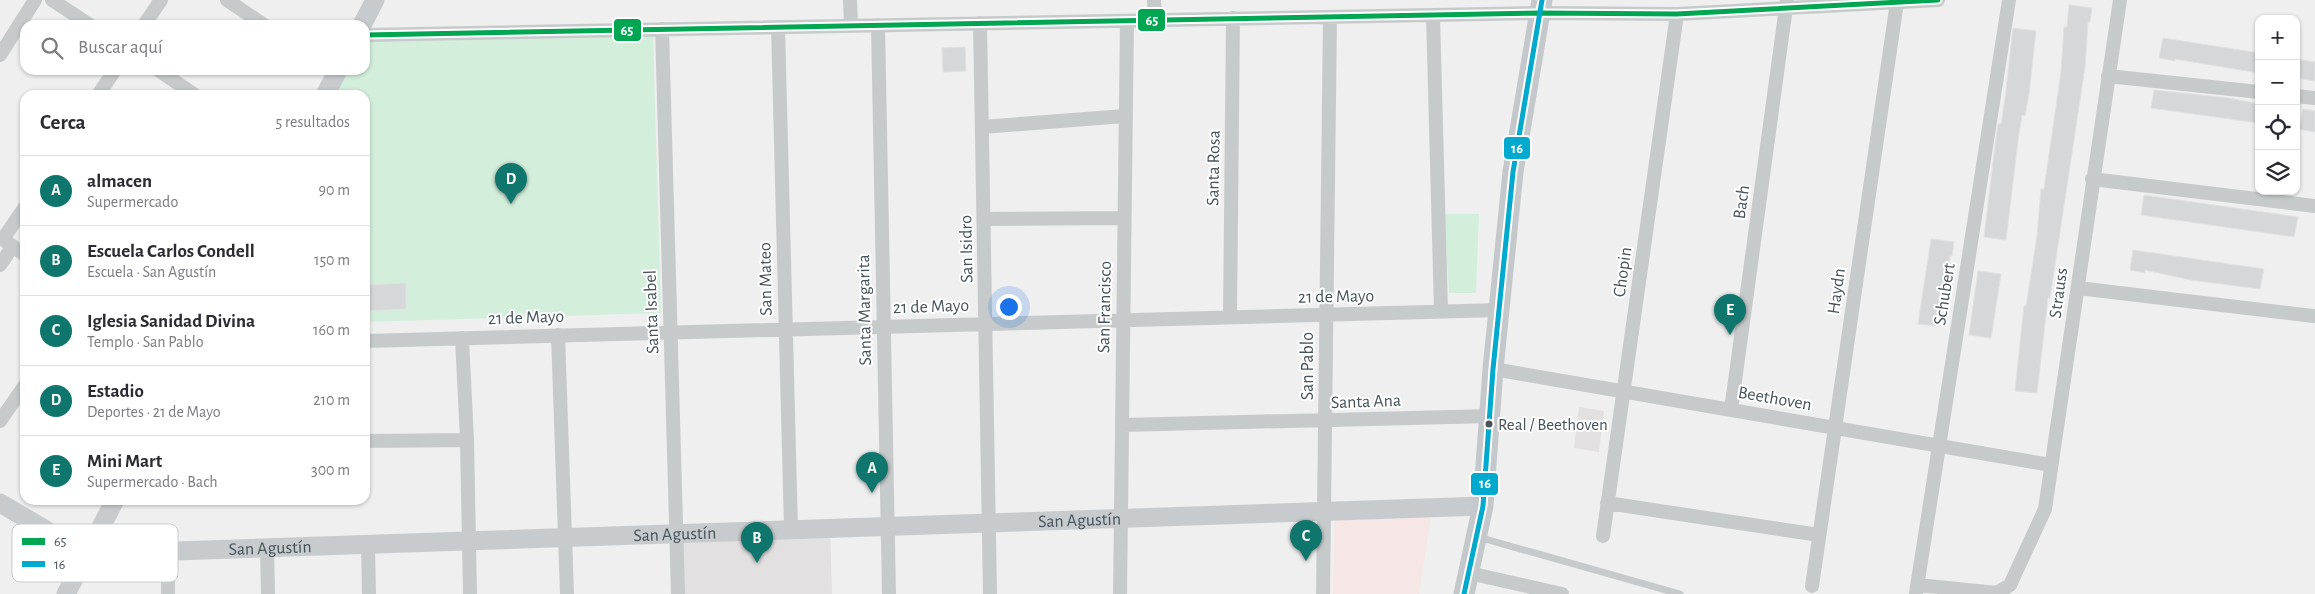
<!DOCTYPE html>
<html lang="es">
<head>
<meta charset="utf-8">
<style>
	:root { --surface:#fff; --page:#f2f2f3; --text:#2b2b33; --muted:#7c7c81; --line:#e1e1e2; --accent:#0f766e }
	body { margin:0; font-family:"Alegreya Sans",sans-serif; background:var(--page); color:var(--text) }
	.controls { position:absolute; right:15px; top:15px; display:grid; overflow:hidden; border-radius:10px; box-shadow:0 1px 4px #0004 }
	.controls button { width:45px; height:45px; display:grid; place-items:center; padding:0; border:0; border-bottom:1px solid var(--line); background:var(--surface); color:var(--text); font:25px sans-serif }
	.you { position:absolute; left:1008px; top:306px; width:18px; height:18px; margin:-12px; border:4px solid #fff; border-radius:50%; background:#1a73e8; box-shadow:0 0 0 8px #1a73e833 }
	.badge { display:grid; place-items:center; width:32px; height:32px; border-radius:50%; background:var(--accent); color:#fff; font-size:16px; font-weight:700 }
	.pin { position:absolute; translate:-50% -41px; filter:drop-shadow(0 1px 2px #0008) }
	.pin::after { content:''; position:absolute; top:26px; width:18px; height:15px; background:inherit; clip-path:polygon(0 0,100% 0,50% 100%) }
	.list { margin:0; padding:0; list-style:none }
	h2 { display:flex; justify-content:space-between; align-items:center; height:65px; margin:0; padding:0 20px; font-size:21px }
	h2 small { font-size:16px; font-weight:400; color:var(--muted) }
	.list li { display:grid; grid-template-columns:32px 1fr auto; gap:15px; align-items:center; box-sizing:border-box; height:70px; padding:0 20px; border-top:1px solid var(--line) }
	.list b { display:block; font-size:19px; white-space:nowrap }
	.list p { margin:0; font-size:16px; white-space:nowrap; color:var(--muted) }
	.list em { font-size:16px; font-style:normal; color:var(--muted) }
	.icon { flex:none; width:28px; height:28px; fill:none; stroke:currentColor; stroke-width:2; stroke-linecap:round; stroke-linejoin:round }
	.map { position:relative; flex:none; width:2315px; height:594px; overflow:hidden }
	.search { position:absolute; background:var(--surface); box-shadow:0 1px 4px #0004; left:20px; top:20px; width:350px; height:55px; display:flex; align-items:center; gap:12px; box-sizing:border-box; padding:0 18px; border-radius:15px; color:var(--muted); font-size:19px }
	.panel { position:absolute; background:var(--surface); box-shadow:0 1px 4px #0004; left:20px; top:90px; width:350px; height:415px; border-radius:15px }
	.map>svg:first-child { display:block }
</style>
</head>
<body>
<div class="map">
<svg width="2315" height="594" viewBox="0 0 2315 594">
	<rect width="100%" height="100%" fill="#f0efef"/>
	<!-- education -->
	<path fill="#e2e0e1" d="M1579 407 1604 411 1599 452 1574 448Z
		M830 527 832 594H683L681 531Z"/>
	<!-- medical -->
	<path fill="#f6e6e6" d="M1431 515 1419 594H1333L1335 519Z"/>
	<!-- green -->
	<path fill="#d3efdc" d="M653 33 661 313 365 322V95H327L340 70H365V41Z
		M1444 214H1479L1476 293H1449Z"/>
	<!-- building -->
	<path fill="#d6d7d8" stroke="#e1e1e2" d="M2069 5 2092 8 2090 22H2088L2085 67 2050 298H2048L2037 393 2015 391 2024 306H2026L2037 236 2041 189H2044L2061 72 2064 27H2067Z
		M2013 28 2036 31 2029 94 2025 116 2022 115 2018 140 2006 240 1984 237 1994 154 1998 124H2001L2005 99Z
		M2163 38 2259 53V73L2175 59V61L2159 58Z
		M965 47 966 71 943 72 942 48Z
		M2296 59 2315 62V81L2296 78Z
		M2154 90 2228 98 2259 104V123L2151 108Z
		M2303 109 2315 111V132L2299 129Z
		M2144 195 2298 217 2294 237 2141 215Z
		M1931 239 1954 242 1952 256H1950L1941 326 1918 324Z
		M2133 250 2264 269 2260 289 2191 280 2145 270V273L2130 270Z
		M1978 271 2001 274 1991 338 1969 335Z
		M406 283V309L365 311V285Z"/>
	<g fill="none" stroke-linecap="round" stroke-linejoin="round">
		<!-- lane -->
		<path stroke="#c7cacb" stroke-width="7" d="M1478 537 1680 594"/>
		<!-- street -->
		<path stroke="#c7cacb" stroke-width="14" d="M52 0 90 25
			M227 0 264 25
			M850 0 851 26
			M1154 0 1155 20
			M1433 15 1441 311
			M980 23 990 594
			M144 25 161 0
			M878 25 889 594
			M778 27 791 529
			M662 29 678 594
			M365 35 1540 13 1677 14 1938 0
			M0 55 35 0
			M158 70 195 95
			M2108 76 2259 92
			M98 95 115 70
			M2296 96 2315 98
			M982 127 1125 116
			M2092 179 2315 206
			M984 219 1124 218
			M0 237 25 255
			M3 239 25 207
			M0 265 13 246
			M2078 288 2313 316
			M1230 317 1233 18
			M558 335 567 594
			M462 338 467 440 470 594
			M365 341 1499 310
			M1493 369 2051 465
			M1731 410 1787 0
			M0 421 25 385
			M1122 425 1491 416
			M365 441 467 440
			M1607 503 1819 535
			M1603 536 1677 14
			M368 544 369 594
			M267 547 268 594
			M168 551V594
			M1469 573 1562 594
			M1918 585 1997 593 2010 585 2045 509 2120 0
			M1812 586 1897 2
			M1916 593 2009 0
			M1120 594 1127 21
			M1323 594 1330 17"/>
		<!-- secondary -->
		<g stroke="#c8cbce" stroke-width="19">
			<path d="M362 25 375 0"/>
			<path d="M325 95 338 70"/>
			<path id="s1" d="M0 503 87 554 1483 506"/>
			<path d="M66 594 115 500"/>
		</g>
		<!-- primary -->
		<path stroke="#c4c8cb" stroke-width="21" d="M1464 594 1483 506 1493 369 1513 172 1542 0"/>
		<defs>
			<path id="bus-1" d="M365 35 1540 13 1677 14 1938 0"/>
			<path id="bus-2" d="M1464 594 1483 506 1493 369 1513 172 1542 0"/>
		</defs>
		<!-- bus-1 casing -->
		<use href="#bus-1" stroke="#fff" stroke-width="9"/>
		<!-- bus-2 casing -->
		<use href="#bus-2" stroke="#fff" stroke-width="9"/>
		<!-- bus-1 -->
		<use href="#bus-1" stroke="#00a651" stroke-width="5"/>
		<!-- bus-2 -->
		<use href="#bus-2" stroke="#00a9ce" stroke-width="5"/>
	</g>
	<!-- markers -->
	<circle fill="#46535b" stroke="#fff" stroke-width="2" cx="1489" cy="424" r="4.5"/>
	<g text-anchor="middle" stroke-width="4" stroke-linejoin="round" paint-order="stroke">
		<!-- bus labels -->
		<g font-size="17" fill="#46535b" stroke="#fff" text-anchor="start">
			<text x="1498" y="430">Real / Beethoven</text>
		</g>
		<!-- street labels -->
		<g font-size="18" fill="#46535b" stroke="#fff">
			<text transform="translate(1213 168) rotate(-89)" y="6">Santa Rosa</text>
			<text transform="translate(1741 202) rotate(-82)" y="6">Bach</text>
			<text transform="translate(966 249) rotate(-91)" y="6">San Isidro</text>
			<text transform="translate(1622 272) rotate(-82)" y="6">Chopin</text>
			<text transform="translate(765 279) rotate(-91)" y="6">San Mateo</text>
			<text transform="translate(1836 291) rotate(-82)" y="6">Haydn</text>
			<text transform="translate(2058 293) rotate(-82)" y="6">Strauss</text>
			<text transform="translate(1944 294) rotate(-81)" y="6">Schubert</text>
			<text transform="translate(1336 296) rotate(-1)" y="6">21 de Mayo</text>
			<text transform="translate(931 306) rotate(-2)" y="6">21 de Mayo</text>
			<text transform="translate(1104 307) rotate(-89)" y="6">San Francisco</text>
			<text transform="translate(864 310) rotate(-91)" y="6">Santa Margarita</text>
			<text transform="translate(651 312) rotate(-92)" y="6">Santa Isabel</text>
			<text transform="translate(526 317) rotate(-2)" y="6">21 de Mayo</text>
			<text transform="translate(1307 366) rotate(-90)" y="6">San Pablo</text>
			<text transform="translate(1775 398) rotate(10)" y="6">Beethoven</text>
			<text transform="translate(1366 401) rotate(-2)" y="6">Santa Ana</text>
			<text dy="6" stroke="none"><textPath href="#s1" startOffset="1094">San Agustín</textPath></text>
			<text dy="6" stroke="none"><textPath href="#s1" startOffset="689">San Agustín</textPath></text>
			<text dy="6" stroke="none"><textPath href="#s1" startOffset="284">San Agustín</textPath></text>
		</g>
	</g>
	<!-- legend -->
	<rect x="12" y="524" width="166" height="58" rx="8" fill="#fff" stroke="#c8cbce" stroke-width="1"/>
	<rect x="22" y="538" width="23" height="7" fill="#00a651"/>
	<rect x="22" y="561" width="23" height="6" fill="#00a9ce"/>
	<g font-size="14" fill="#46535b">
		<text x="54" y="546">65</text>
		<text x="54" y="569">16</text>
	</g>
	<g stroke="#fff" stroke-width="2">
		<rect x="1137" y="8" width="29" height="24" rx="5" fill="#00a651"/>
		<rect x="613" y="18" width="29" height="24" rx="5" fill="#00a651"/>
		<rect x="1503" y="136" width="28" height="24" rx="5" fill="#00a9ce"/>
		<rect x="1470" y="472" width="29" height="24" rx="5" fill="#00a9ce"/>
	</g>
	<g font-size="14" text-anchor="middle" font-weight="bold" fill="#fff">
		<text x="1152" y="25">65</text>
		<text x="627" y="35">65</text>
		<text x="1517" y="153">16</text>
		<text x="1485" y="488">16</text>
	</g>
</svg>
<div class="controls">
<button>+</button>
<button>−</button>
<button><svg class="icon" aria-label="locate" viewBox="0 0 24 24"><circle cx="12" cy="12" r="6"/><path d="M12 2v4M12 18v4M2 12h4M18 12h4"/></svg></button>
<button><svg class="icon" aria-label="layers" viewBox="0 0 24 24"><path d="M12 4l9 5-9 5-9-5zM3 14l9 5 9-5"/></svg></button>
</div>
<div class="you"></div>
<div class="pin badge" style="left:872px;top:493px">A</div>
<div class="pin badge" style="left:757px;top:563px">B</div>
<div class="pin badge" style="left:1306px;top:561px">C</div>
<div class="pin badge" style="left:511px;top:204px">D</div>
<div class="pin badge" style="left:1730px;top:335px">E</div>
<div class="search"><svg class="icon" aria-label="search" viewBox="0 0 24 24"><circle cx="10" cy="10" r="6"/><path d="M15 15l6 6"/></svg>Buscar aquí</div>
<section class="panel">
<h2>Cerca<small>5 resultados</small></h2>
<ul class="list">
<li><span class="badge">A</span><div><b>almacen</b><p>Supermercado</p></div><em>90 m</em></li>
<li><span class="badge">B</span><div><b>Escuela Carlos Condell</b><p>Escuela · San Agustín</p></div><em>150 m</em></li>
<li><span class="badge">C</span><div><b>Iglesia Sanidad Divina</b><p>Templo · San Pablo</p></div><em>160 m</em></li>
<li><span class="badge">D</span><div><b>Estadio</b><p>Deportes · 21 de Mayo</p></div><em>210 m</em></li>
<li><span class="badge">E</span><div><b>Mini Mart</b><p>Supermercado · Bach</p></div><em>300 m</em></li>
</ul>
</section>
</div>
</body>
</html>
